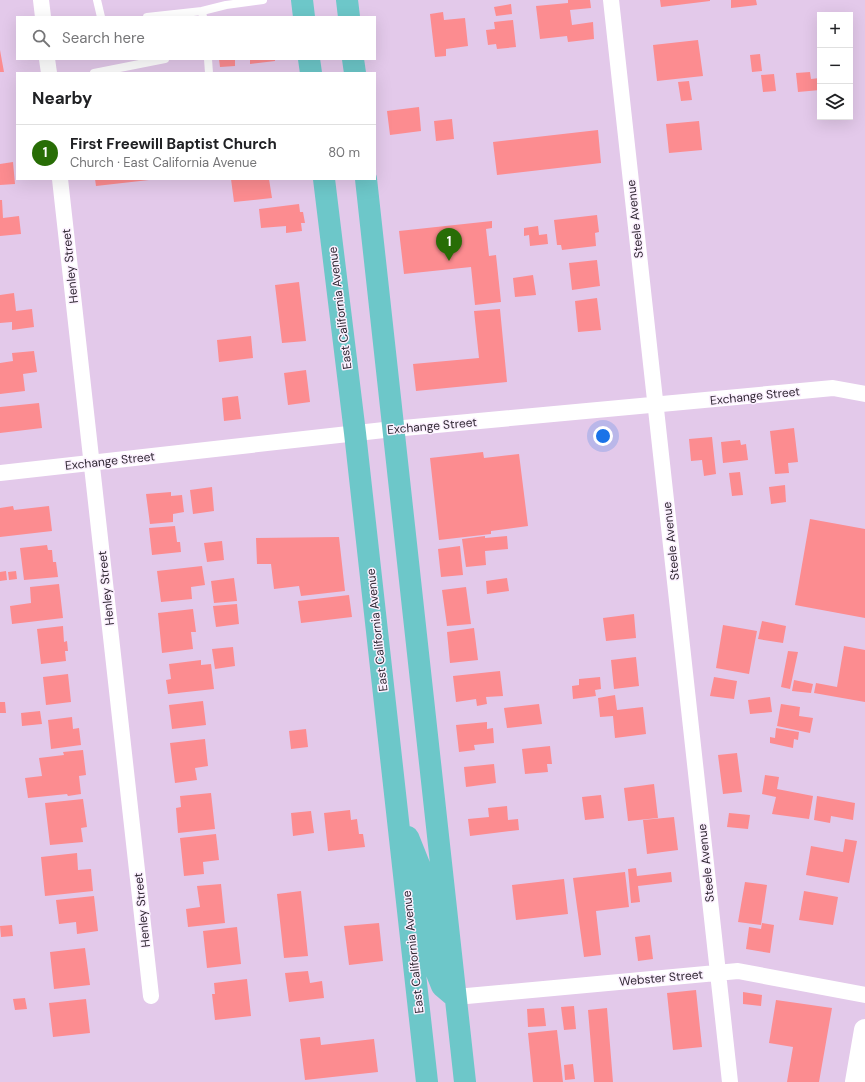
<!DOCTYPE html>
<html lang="en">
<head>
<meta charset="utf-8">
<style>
	:root { --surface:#fff; --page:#f6f6f6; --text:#202124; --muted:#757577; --line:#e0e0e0; --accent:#286d06 }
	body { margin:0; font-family:"DM Sans",sans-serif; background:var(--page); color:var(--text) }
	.controls { position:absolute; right:12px; top:12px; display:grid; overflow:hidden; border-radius:0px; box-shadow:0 4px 16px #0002 }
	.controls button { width:36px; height:36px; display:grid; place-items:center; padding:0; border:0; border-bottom:1px solid var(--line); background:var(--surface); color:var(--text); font:20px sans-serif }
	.you { position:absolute; left:603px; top:436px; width:14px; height:14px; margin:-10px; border:3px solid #fff; border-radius:50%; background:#1a73e8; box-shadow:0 0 0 6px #1a73e833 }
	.badge { display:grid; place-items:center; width:26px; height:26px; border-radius:50%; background:var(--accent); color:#fff; font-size:13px; font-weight:700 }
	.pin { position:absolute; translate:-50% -33px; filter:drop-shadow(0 1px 2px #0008) }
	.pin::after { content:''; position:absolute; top:21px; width:14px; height:12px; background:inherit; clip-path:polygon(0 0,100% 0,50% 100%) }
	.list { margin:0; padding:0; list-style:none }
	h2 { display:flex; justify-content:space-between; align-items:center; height:52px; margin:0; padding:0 16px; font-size:17px }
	h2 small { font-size:13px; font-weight:400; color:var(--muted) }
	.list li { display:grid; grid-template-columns:26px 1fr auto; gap:12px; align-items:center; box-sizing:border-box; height:56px; padding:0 16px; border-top:1px solid var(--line) }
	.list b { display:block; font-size:15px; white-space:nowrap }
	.list p { margin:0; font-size:13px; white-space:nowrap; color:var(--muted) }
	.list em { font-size:13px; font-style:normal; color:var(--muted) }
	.icon { flex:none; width:22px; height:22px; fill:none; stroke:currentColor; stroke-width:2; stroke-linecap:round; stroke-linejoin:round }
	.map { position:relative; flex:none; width:865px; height:1082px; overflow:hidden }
	.search { position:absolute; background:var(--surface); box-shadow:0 4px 16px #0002; left:16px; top:16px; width:360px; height:44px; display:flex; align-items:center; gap:10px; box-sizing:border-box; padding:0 14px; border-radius:0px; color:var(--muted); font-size:15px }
	.panel { position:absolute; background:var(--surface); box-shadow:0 4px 16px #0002; left:16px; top:72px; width:360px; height:108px; border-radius:0px }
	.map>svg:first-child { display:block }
</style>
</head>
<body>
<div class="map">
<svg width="865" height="1082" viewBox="0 0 865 1082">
	<rect width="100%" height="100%" fill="#e3c9ea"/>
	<!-- building -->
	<path fill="#fc8c90" d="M568 0H590L591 8 570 10 572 25 593 22 594 39 568 42 567 36 540 39 536 6 568 3Z
		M660 0H710V1L661 7Z
		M731 0H756L757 5 731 8Z
		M511 4 512 14 496 16 494 7Z
		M443 12 444 20 465 18 468 46 446 49V56L435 57 430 14Z
		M513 20 516 47 497 49 496 44 488 45 486 30 495 29 494 22Z
		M698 40 703 76 657 81 653 45Z
		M0 50 4 72H0Z
		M760 54 762 71 752 72 750 55Z
		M219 59H235V66L220 67Z
		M250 59H275V61L250 64Z
		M810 72 811 79 820 78V90L798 92 796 73Z
		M774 74 776 91 763 92 761 75Z
		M689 81 692 100 681 101 678 82Z
		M419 107 421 131 390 135 387 111Z
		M452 119 454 139 436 141 434 121Z
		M699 121 702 150 669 153 666 124Z
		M598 130 601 163 497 175 493 142Z
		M13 162 15 184 0 185V164Z
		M95 179H149V180L96 186Z
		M231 179H269L272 198 234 202Z
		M0 200H2L3 218 19 216 21 234 0 236Z
		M299 204 300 212H303L305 223H301L302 231 286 233V226L261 228 259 209Z
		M597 215 599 232 595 233 596 246 562 250 561 245H557L554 220Z
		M492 221V228L486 229 489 256 496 255 501 302 475 305 471 267 404 274 399 231Z
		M538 226 539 235 547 234 548 244 530 246 529 235 524 236V228Z
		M597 260 600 286 572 290 569 263Z
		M533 275 536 295 515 297 513 278Z
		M299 282 306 341 282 343 275 285Z
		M14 293 16 311 32 309 34 327 12 330V322L0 323V295Z
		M597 298 601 330 578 332 575 301Z
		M500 309 507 382 416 391 413 364 479 358 474 311Z
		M251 336 253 358 219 362 217 340Z
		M34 351 37 372 23 374 25 391 0 394V363L13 361 12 353Z
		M306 370 310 402 288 405 284 373Z
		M238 396 241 419 224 421 222 398Z
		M39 403 42 428 0 433V407Z
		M794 428 798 462 788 463 789 473 775 474 770 431Z
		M712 437 716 474 704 476 702 460 691 461 689 439Z
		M740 440 741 445 746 444 748 460 723 463 721 442Z
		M483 452 484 458 519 454 528 526 491 531V534L439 540 430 458Z
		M740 472 743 495 732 496 729 473Z
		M785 485 786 502 771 504 769 487Z
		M212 487 214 511 193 514 190 490Z
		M171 492V496L182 495 184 512 173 514V522L150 524 146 494Z
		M13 506 14 510 49 506 52 531 0 537V508Z
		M810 519 865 529V618L795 605Z
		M175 526 177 542H180L181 552 152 555 149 528Z
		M485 536V538L507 536 508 549 485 551 486 565 466 567 462 539Z
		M339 537 345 591 301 596 299 586 274 589 271 564H257L256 538Z
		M222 541 224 560 207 562 204 543Z
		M47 545 48 550H52L53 562H56L58 577 24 580 20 548Z
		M460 546 463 575 441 577 438 549Z
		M202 566 205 585 191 587 192 599 161 602 157 571Z
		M6 571 7 580 0 581V572Z
		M16 571 17 579 9 580 8 572Z
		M234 578 237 601 214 603 211 581Z
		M507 578 509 591 487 594 486 581Z
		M59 584 63 618 12 624 10 606 31 603 30 587Z
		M466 587 471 624 447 626 442 590Z
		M349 595 352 617 301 623 298 601Z
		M237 604 239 624 216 627 213 606Z
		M193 609 196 632H191L193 649 162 653 158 613Z
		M634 614 636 638 606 641 603 618Z
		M762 621 786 626 783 643 758 639Z
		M723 625 757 631 749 674 716 668Z
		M63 626 64 642 67 641 68 651H65L66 661 41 664 37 629Z
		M474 628 478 660 450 663 447 632Z
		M844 646 865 650V702L814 693 816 683 837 687Z
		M233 647 235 666 215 669 212 649Z
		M788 651 798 652 790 689 781 687Z
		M636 657 639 686 614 689 611 660Z
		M201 660V665L211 664 214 689 168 694 166 680 171 679 169 664Z
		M500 671 503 696 486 697 487 704 477 706 476 699 456 702 453 676Z
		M68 674 71 702 46 705 43 677Z
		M600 677 601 689 595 690 596 696 573 699 572 686 579 685V679Z
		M714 677 737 681 734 699 710 696Z
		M794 680 813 684 811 693 792 691Z
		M615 695 617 710 643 707 646 734 615 738 613 716 600 717 598 698Z
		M770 697 772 712 750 714 748 700Z
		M203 701 206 725 172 729 169 705Z
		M0 702H5L6 713H0Z
		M539 704 542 724 507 728 504 708Z
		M781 704 800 707 799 716 813 718 810 733 777 726Z
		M40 711 42 724 22 726 21 713Z
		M72 717 73 729 79 728 81 745 51 749 48 720Z
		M487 722V729L493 728 494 743 474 745 475 750 459 752 456 725Z
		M776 728 799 732 798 740 794 739 793 748 770 743V737L775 738Z
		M306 729 308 747 291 749 289 731Z
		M205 739 208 766 195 768 197 780 175 783 170 743Z
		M550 746 552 764H547L548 772 525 774 522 749Z
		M83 750 86 775 79 776 81 794 68 796 67 794 28 798 25 778 42 776 39 758 64 755 63 752Z
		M737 753 742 792 723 794 718 755Z
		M494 764 496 783 466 787 464 767Z
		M765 775 779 777 777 789 813 796 809 819 772 814 776 797 762 794Z
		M654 784 658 818 628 821 624 788Z
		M211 793 215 829 178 833 176 808 181 807 180 796Z
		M601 795 604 818 585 820 582 797Z
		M817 796 855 803 853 820 831 816 830 823 814 820Z
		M83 799 87 827 81 828 83 842 50 845 45 803Z
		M507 806 508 820 518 819 519 830 470 836 468 819 489 817 488 808Z
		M350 810 351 820 357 819 359 834H363L365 847 328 851 324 813Z
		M311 811 314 833 293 836 291 813Z
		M729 813 750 815 748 829 727 827Z
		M674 817 678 850 647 854 643 820Z
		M216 834 219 860 203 862 204 874 184 876 180 838Z
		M845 839 857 841 849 883 806 875 811 846 843 852Z
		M77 853 78 870 91 869 93 891 45 896 41 857Z
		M636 868 637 876 671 872 672 882 638 886 640 902 631 903 628 869Z
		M625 872 629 907 596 911 601 955 584 957 573 878Z
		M564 879 568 914 516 920 512 885Z
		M745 882 767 885 761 925 738 922Z
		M221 884 225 923 188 927 186 909 200 907 197 886Z
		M301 891 308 956 284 958 277 894Z
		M804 891 838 897 833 925 799 920Z
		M94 896 98 931 77 934 76 922 59 924 56 900Z
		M379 923 383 961 349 965 344 926Z
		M762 923 774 925 770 953 746 949 749 927 761 929Z
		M12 925 13 936 1 937 0 926Z
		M237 927 241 964 207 968 203 931Z
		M650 935 653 959 638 961 635 937Z
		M85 948 90 985 54 989 50 952Z
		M308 971 310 983 322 981 324 998 289 1002 285 973Z
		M247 979 251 1016 215 1020 212 994H215L214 983Z
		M696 990 702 1047 673 1050 667 993Z
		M743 992 762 995 761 1006 743 1004Z
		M25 998 27 1009 15 1010 13 999Z
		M86 999 90 1033 53 1037 49 1003Z
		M776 1000 832 1008 819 1082H787L793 1047 769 1043Z
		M574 1006 576 1029 564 1030 561 1007Z
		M544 1008 546 1026 528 1027 527 1009Z
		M607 1008 613 1082H594L588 1010Z
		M557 1030 563 1082H533L528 1033Z
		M320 1037 321 1045 374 1039 378 1072 305 1080 300 1039Z
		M573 1064 575 1079 565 1080 564 1065Z"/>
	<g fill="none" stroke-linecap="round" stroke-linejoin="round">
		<!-- lane -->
		<path stroke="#fff" stroke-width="8" d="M97 0 101 17
			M147 17 202 11
			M203 17 202 11 226 5 263 0
			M208 59 209 73
			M94 73 165 59"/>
		<!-- street -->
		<path stroke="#fff" stroke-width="16" d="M41 0 43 17
			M611 0 730 1082
			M47 59 49 73
			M60 179 151 996
			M0 473 393 429 833 388 865 394
			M456 997 738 971 865 995"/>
		<!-- secondary -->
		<path stroke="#fff" stroke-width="22" d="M856 1082 865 1030"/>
		<!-- primary -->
		<path stroke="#6dc7c9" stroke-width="22" d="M302 0 304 17
			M347 0 349 17
			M309 59 311 73
			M353 59 355 73
			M324 179 355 433 427 1082
			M366 179 465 1082
			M408 837 422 872 434 966 442 986 455 997"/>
	</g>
	<g text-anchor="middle" stroke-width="3" stroke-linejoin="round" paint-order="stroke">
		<!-- street labels -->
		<g font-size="12" fill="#302733" stroke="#fbf0fe">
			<text transform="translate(635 219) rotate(-96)" y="4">Steele Avenue</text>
			<text transform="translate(70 266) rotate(-96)" y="4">Henley Street</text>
			<text transform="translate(340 308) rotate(-97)" y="4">East California Avenue</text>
			<text transform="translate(755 396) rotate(-6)" y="4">Exchange Street</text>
			<text transform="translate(432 426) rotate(-5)" y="4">Exchange Street</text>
			<text transform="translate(110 461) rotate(-6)" y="4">Exchange Street</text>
			<text transform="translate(671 541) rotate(-96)" y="4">Steele Avenue</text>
			<text transform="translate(106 588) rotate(-96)" y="4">Henley Street</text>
			<text transform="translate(377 630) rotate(-96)" y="4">East California Avenue</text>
			<text transform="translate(706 863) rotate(-96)" y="4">Steele Avenue</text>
			<text transform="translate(142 910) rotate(-96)" y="4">Henley Street</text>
			<text transform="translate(413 952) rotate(-96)" y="4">East California Avenue</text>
			<text transform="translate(661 978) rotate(-5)" y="4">Webster Street</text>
		</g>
	</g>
</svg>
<div class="controls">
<button>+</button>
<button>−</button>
<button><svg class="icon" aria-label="layers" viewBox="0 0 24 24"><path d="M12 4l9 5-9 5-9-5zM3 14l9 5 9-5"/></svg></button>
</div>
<div class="you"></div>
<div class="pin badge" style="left:449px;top:261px">1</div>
<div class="search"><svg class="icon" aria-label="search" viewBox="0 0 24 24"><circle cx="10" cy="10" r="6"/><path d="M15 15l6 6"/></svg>Search here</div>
<section class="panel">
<h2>Nearby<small></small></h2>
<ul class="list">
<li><span class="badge">1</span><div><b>First Freewill Baptist Church</b><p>Church · East California Avenue</p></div><em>80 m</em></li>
</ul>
</section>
</div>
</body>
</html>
